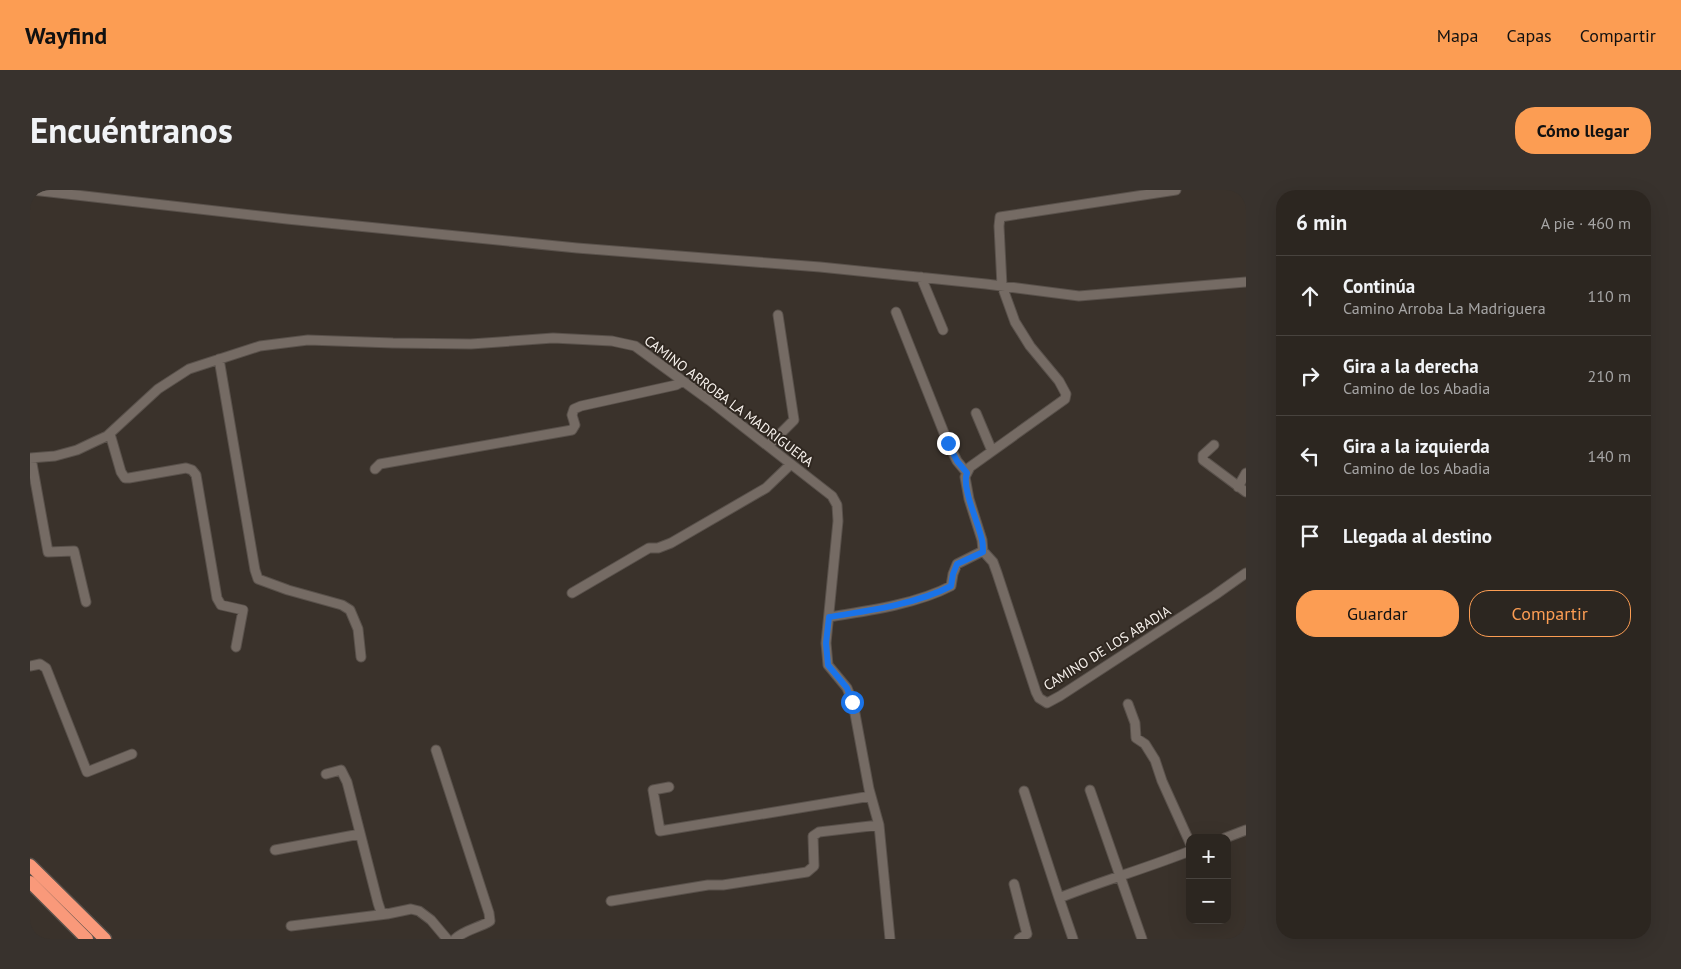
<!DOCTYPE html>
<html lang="es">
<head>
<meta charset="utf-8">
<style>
	:root { --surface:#2c2620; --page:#38322d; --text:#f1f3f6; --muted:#a6a5a5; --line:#48433e; --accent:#fc9d53 }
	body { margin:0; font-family:"PT Sans",sans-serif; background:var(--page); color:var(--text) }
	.controls { position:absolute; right:15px; bottom:15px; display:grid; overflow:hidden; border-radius:10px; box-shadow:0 5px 20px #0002 }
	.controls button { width:45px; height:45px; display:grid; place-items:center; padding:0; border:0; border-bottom:1px solid var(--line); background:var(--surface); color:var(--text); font:25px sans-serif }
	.stop { position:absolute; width:15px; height:15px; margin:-11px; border:4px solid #1a73e8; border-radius:50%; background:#fff }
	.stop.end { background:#1a73e8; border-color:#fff; box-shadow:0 1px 5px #0008 }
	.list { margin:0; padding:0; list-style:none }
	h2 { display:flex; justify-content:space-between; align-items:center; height:65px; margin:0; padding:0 20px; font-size:21px }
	h2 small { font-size:16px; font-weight:400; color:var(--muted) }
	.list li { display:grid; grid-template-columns:32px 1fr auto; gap:15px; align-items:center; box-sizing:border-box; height:80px; padding:0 20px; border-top:1px solid var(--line) }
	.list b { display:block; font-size:19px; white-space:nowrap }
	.list p { margin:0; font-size:16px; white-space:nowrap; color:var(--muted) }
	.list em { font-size:16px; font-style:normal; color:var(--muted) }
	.actions { display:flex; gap:10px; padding:15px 20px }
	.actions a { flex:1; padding:11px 0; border:1px solid var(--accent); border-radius:20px; text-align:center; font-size:18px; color:var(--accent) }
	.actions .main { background:var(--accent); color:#111 }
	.icon { flex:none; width:28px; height:28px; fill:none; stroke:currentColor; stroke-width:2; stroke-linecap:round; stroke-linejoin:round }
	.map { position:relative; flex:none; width:1216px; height:749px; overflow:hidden; border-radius:20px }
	header { display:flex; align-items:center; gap:30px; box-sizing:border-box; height:70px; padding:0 25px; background:var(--accent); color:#111 }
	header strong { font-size:24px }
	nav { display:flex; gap:28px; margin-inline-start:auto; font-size:18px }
	.intro { display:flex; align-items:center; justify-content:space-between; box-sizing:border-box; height:120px; padding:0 30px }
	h1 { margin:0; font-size:35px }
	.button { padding:12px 22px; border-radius:20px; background:var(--accent); color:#111; font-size:18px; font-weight:700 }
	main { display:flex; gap:30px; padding:0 30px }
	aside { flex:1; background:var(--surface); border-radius:20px; box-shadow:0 5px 20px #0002 }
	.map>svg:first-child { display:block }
</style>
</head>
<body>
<header>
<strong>Wayfind</strong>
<nav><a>Mapa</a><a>Capas</a><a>Compartir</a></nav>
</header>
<div class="intro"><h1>Encuéntranos</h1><a class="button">Cómo llegar</a></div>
<main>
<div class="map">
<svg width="1216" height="749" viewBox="0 0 1216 749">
	<rect width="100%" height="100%" fill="#3a322b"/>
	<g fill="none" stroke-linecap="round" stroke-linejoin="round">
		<defs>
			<path id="minor" d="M2 0 257 29 547 58 790 77 956 94 1049 106 1216 92
				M1146 0 970 27 969 36 972 96 985 132 1000 156 1029 191 1036 204 1035 209 940 277 935 287 939 309 952 350 953 361 963 372 967 383 1006 502 1009 508 1017 513 1030 506 1185 405 1216 383
				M891 87 913 140
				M866 122 918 253 927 271 937 283
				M189 169 225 380 228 389 258 400 312 415 320 420 328 439 331 467
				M946 223 962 261
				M80 244 91 282 95 288H99L156 278 162 280 166 285 187 408 191 415 213 420 206 457
				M1184 255 1173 265V270L1216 302
				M738 256 764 230 748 125
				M0 268 25 266 47 260 66 251 77 246 128 199 159 179 230 156 278 150 363 153 441 154 523 148 582 151 605 156 679 210 802 306 807 315 808 331 796 453 798 475 817 498 823 513 839 599 849 635 860 749
				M1 268 18 362 44 361 56 412
				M345 279 350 274 542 240 545 235 542 225 544 219 551 216 646 195 653 191
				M1208 297 1216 283
				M542 403 619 358H628L641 353 736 298 761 274
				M799 427C837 421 887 414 921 396L923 384 927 374 953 361
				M0 476 10 474 16 478 57 582 102 564
				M1098 514 1105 533 1106 548 1115 554 1125 570 1132 591 1160 653
				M406 560 459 723 460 731C449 738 434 740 425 749
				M296 584 311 580 317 592 348 713 351 722 357 724
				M639 597 623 600 630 641 841 606
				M1060 600 1112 749
				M994 601 1029 708C1072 691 1117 678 1160 661
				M1195 648 1216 640
				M245 660 330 644
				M984 694 997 744 989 749
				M1029 708 1043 749
				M581 711 678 695H693L777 682 784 676 783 646 789 642 849 635
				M261 736 357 724 381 719 389 721 401 730 417 749"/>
			<path id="highway" d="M0 675 75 749
				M0 692 57 749"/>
		</defs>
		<!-- minor casing -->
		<use href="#minor" stroke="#59514b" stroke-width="11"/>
		<!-- highway casing -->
		<use href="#highway" stroke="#59514b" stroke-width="15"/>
		<!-- minor -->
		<use href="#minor" stroke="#756b64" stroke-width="9"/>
		<!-- highway -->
		<use href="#highway" stroke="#f9997a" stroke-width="12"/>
	</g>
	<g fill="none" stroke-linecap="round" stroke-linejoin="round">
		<!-- route -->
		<path stroke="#1a73e8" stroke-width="6" d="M822 512 817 498 798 475 796 453 799 427C837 421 887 414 921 396L923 384 927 374 953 362C953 358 953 354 952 350 949 334 931 297 937 283L927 271 918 253"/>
	</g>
	<g text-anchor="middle" stroke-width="4" stroke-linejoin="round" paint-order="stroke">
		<!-- street labels -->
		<g font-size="14" fill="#f7f1ec" stroke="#302821">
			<text transform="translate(699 211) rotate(37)" y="5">CAMINO ARROBA LA MADRIGUERA</text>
			<text transform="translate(1077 458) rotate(-32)" y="5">CAMINO DE LOS ABADIA</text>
		</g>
	</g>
</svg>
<div class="controls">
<button>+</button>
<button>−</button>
</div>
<div class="stop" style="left:822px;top:512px"></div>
<div class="stop end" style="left:918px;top:253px"></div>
</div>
<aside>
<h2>6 min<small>A pie · 460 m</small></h2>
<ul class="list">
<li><svg class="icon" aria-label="ahead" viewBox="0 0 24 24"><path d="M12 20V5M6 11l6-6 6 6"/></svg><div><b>Continúa</b><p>Camino Arroba La Madriguera</p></div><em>110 m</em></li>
<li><svg class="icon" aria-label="right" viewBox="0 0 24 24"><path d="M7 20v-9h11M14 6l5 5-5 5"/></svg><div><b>Gira a la derecha</b><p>Camino de los Abadia</p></div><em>210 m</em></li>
<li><svg class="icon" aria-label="left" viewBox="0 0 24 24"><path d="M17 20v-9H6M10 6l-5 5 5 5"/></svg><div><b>Gira a la izquierda</b><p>Camino de los Abadia</p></div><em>140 m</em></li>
<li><svg class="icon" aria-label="arrive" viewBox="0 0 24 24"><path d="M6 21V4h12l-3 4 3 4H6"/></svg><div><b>Llegada al destino</b></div></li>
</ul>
<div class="actions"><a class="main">Guardar</a><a>Compartir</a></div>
</aside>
</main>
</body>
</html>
